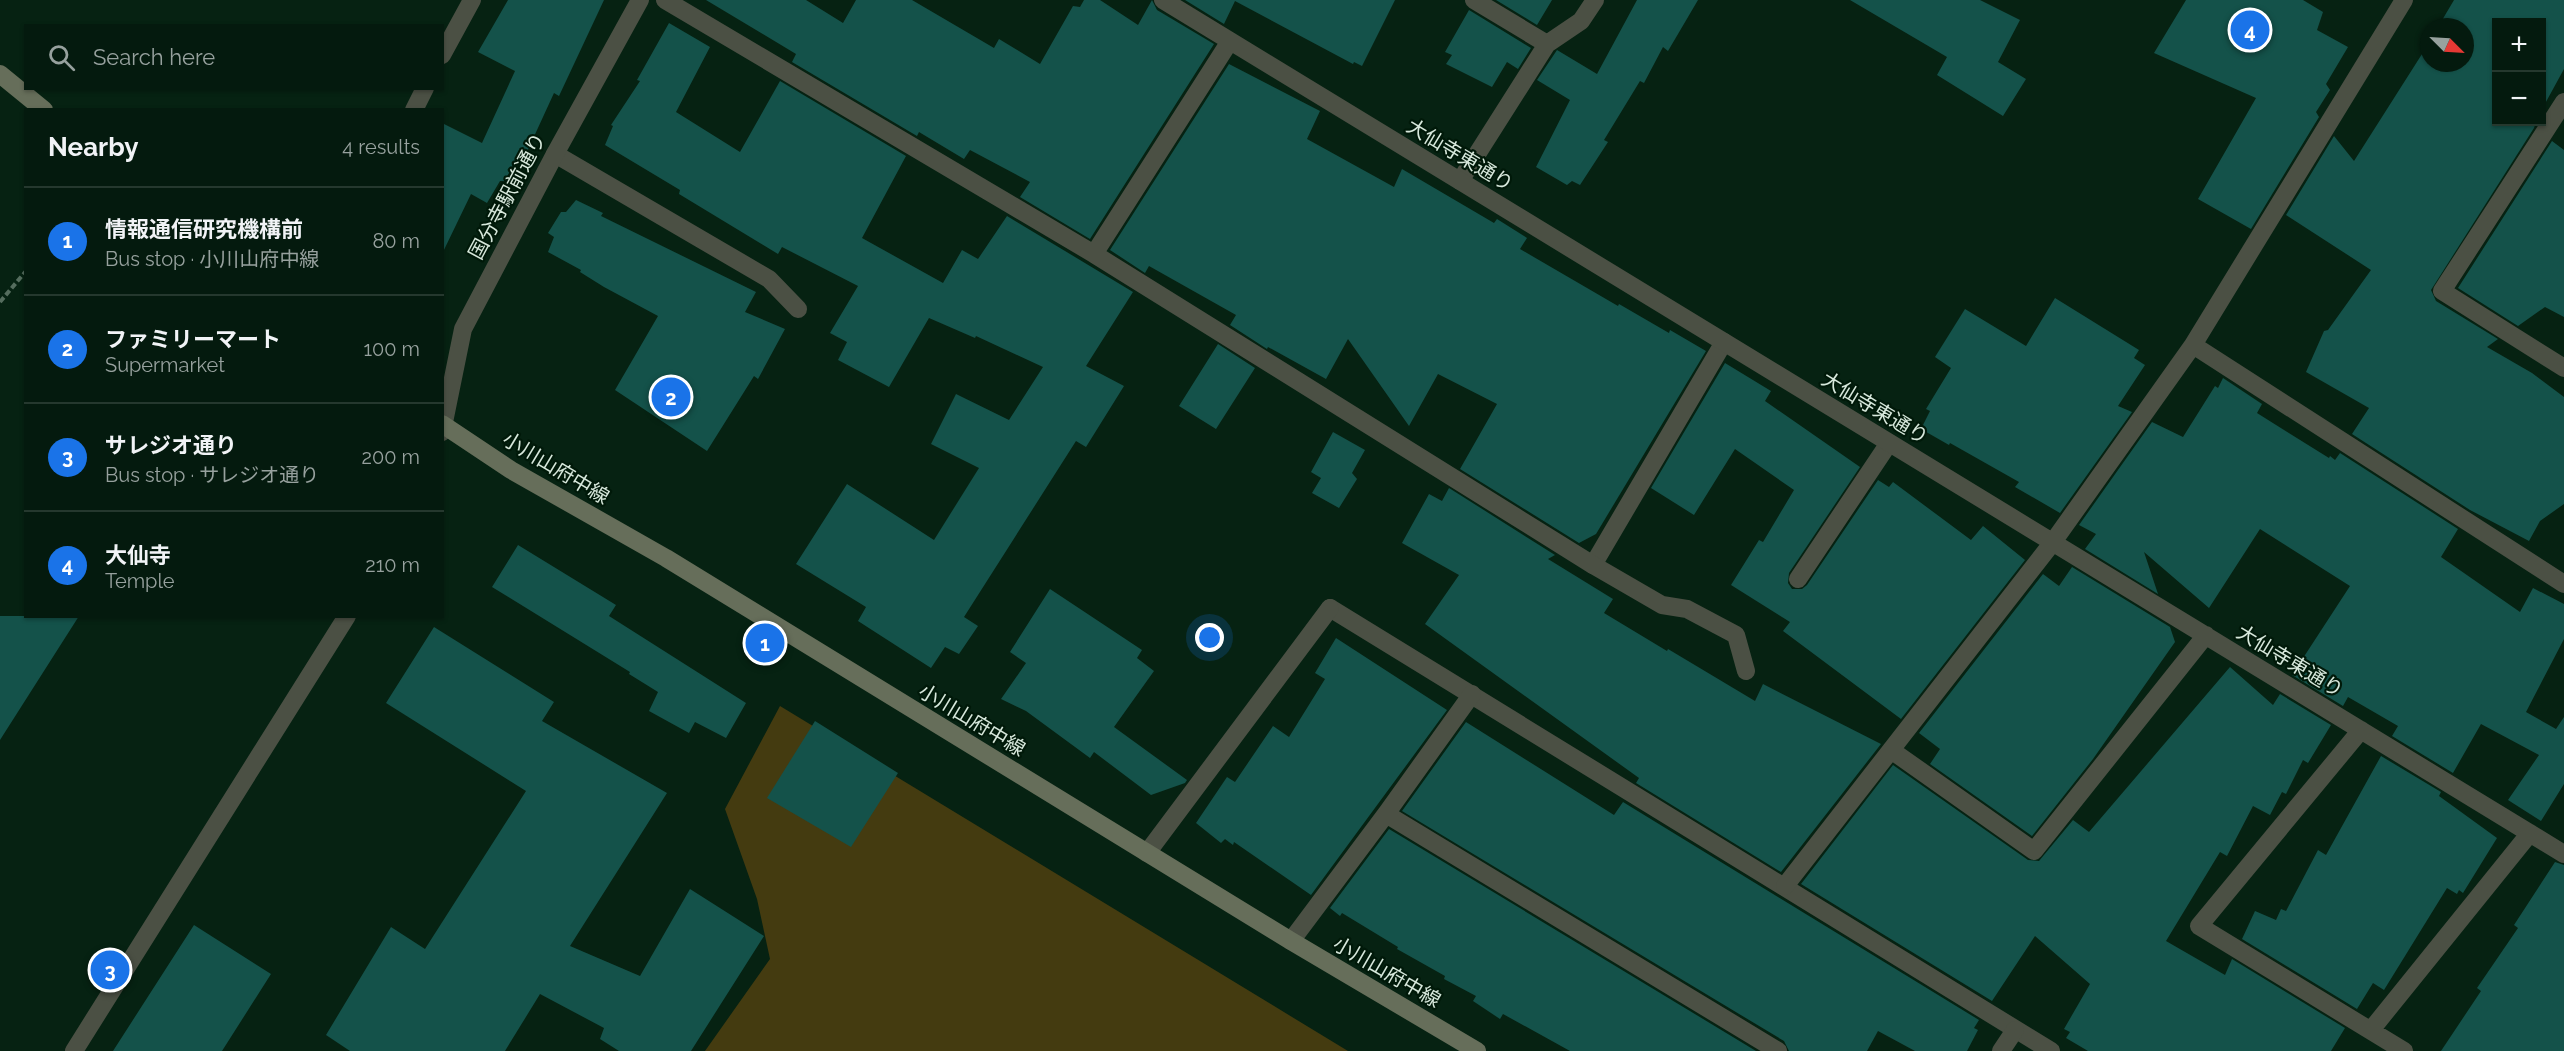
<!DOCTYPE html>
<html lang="en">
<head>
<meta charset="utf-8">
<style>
	:root { --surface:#041a0e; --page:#12271c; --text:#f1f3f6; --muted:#97a19e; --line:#25382e; --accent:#1a73e8 }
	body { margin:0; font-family:Raleway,"Noto Sans JP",sans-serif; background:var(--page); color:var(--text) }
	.controls { position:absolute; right:18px; top:18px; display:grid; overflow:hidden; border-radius:0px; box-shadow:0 2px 4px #0004 }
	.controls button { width:54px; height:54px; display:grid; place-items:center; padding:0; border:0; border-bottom:2px solid var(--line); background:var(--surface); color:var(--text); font:30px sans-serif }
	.compass { position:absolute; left:2420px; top:18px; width:54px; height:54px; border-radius:50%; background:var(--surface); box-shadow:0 2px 4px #0004; rotate:114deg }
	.you { position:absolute; left:1210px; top:638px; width:21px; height:21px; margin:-15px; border:4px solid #fff; border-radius:50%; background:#1a73e8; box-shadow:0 0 0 9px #1a73e833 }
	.badge { display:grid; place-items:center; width:39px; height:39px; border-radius:50%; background:var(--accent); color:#fff; font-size:20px; font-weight:700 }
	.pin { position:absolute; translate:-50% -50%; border:3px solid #fff; box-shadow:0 2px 6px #0006 }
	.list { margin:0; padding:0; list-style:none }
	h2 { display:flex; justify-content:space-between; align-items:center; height:78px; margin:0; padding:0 24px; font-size:26px }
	h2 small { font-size:20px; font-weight:400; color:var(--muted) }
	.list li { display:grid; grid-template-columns:39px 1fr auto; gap:18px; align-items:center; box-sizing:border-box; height:108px; padding:0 24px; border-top:2px solid var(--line) }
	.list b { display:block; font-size:22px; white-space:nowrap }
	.list p { margin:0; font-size:20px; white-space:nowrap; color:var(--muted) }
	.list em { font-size:20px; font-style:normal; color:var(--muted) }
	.icon { flex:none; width:33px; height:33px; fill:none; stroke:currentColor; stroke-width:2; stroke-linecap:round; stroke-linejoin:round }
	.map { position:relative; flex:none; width:2564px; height:1051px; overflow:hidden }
	.search { position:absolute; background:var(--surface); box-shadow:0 2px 4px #0004; left:24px; top:24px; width:420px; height:66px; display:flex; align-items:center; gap:15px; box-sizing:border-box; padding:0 21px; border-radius:0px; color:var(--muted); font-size:22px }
	.panel { position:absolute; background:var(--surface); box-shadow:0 2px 4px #0004; left:24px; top:108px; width:420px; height:510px; border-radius:0px }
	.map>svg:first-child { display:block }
</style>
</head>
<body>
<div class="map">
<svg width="2564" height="1051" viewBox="0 0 2564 1051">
	<rect width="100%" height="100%" fill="#062212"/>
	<!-- green -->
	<path fill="#443b10" d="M780 706 1348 1051H705L770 959 757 899 725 809Z"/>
	<!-- building -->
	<path fill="#14524a" d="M508 0H604L559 96 554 93 526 154 520 151 505 181H500L487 203 471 194 442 254V123L482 143 515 71 478 52Z
		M706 0H806L843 23 856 0H912L994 48 999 39 1040 64 1073 6 1080 7 1084 0H1100L1138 25 1152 0 1157 10 1214 44 1090 239 1020 197 1030 182 970 150 964 159 919 132 917 136 792 62 796 54Z
		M1185 0H1395L1362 66 1354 62 1353 64 1235 1 1224 24Z
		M1496 0H1552L1537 25Z
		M1637 0H1698L1668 51 1663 47 1644 83 1640 81 1604 140 1608 142 1580 185 1572 181 1567 185 1536 167 1570 100 1537 80 1557 50 1597 74Z
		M1850 0H1980L2020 20 1998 62 2026 79 2003 116 1937 75 1947 57Z
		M2186 0H2303L2323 12 2317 30 2348 47 2326 84 2330 90 2316 112 2319 117 2251 229 2198 199 2256 98 2154 53Z
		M2454 0H2564V69L2541 111V22H2496V122H2536L2534 128 2431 290 2436 301 2498 339 2487 347 2532 373 2564 397V504L2540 521 2529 541 2470 510 2352 434 2369 408 2306 372 2324 331 2328 330 2371 270 2286 215 2334 136 2354 161 2429 43V63H2465V27H2438Z
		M1469 10 1531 48 1518 69 1507 62 1492 87 1446 64 1452 55 1445 52Z
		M669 23 710 47 676 112 740 152 780 81 906 156 862 238 943 283 962 250 978 259 1007 216 1133 292 1086 366 1124 386 1086 447 1076 441 964 617 978 626 959 654 945 647 931 668 858 621 866 607 796 564 847 484 934 540 979 468 931 444 956 394 1009 420 1043 367 976 336 975 338 929 318 889 387 838 360 847 342 830 333 858 286 782 247 778 254 679 194 680 190 605 145 613 126 611 125 640 81 637 80Z
		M1229 64 1320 111 1307 139 1394 187 1402 169 1494 223 1497 219 1527 238 1520 249 1618 306 1619 304 1669 333 1670 330 1706 351 1596 534 1579 543 1460 469 1497 404 1438 374 1409 426 1348 339 1326 379 1268 347 1267 349 1230 325 1236 315 1149 266 1145 273 1110 250Z
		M2552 141 2564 150V317L2545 307 2518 326 2458 288Z
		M576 200 603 213 601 216 756 292 745 312 785 329 758 379 754 376 707 451 615 390 658 316 604 287 580 272 581 270 548 252 554 237 548 233 561 212H566Z
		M2055 298 2139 350 2134 358 2145 365 2118 406 2132 412 2060 513 2015 487 2019 482 1950 443 1949 445 1921 429 1930 411 1926 409 1951 368 1935 357 1965 309 2026 346Z
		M1218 344 1255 368 1216 429 1179 406Z
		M1725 363 1771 391 1765 401 1860 467 1789 573 1788 583 1792 589H1802L1807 585 1878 480 1889 487 1893 482 1971 540 1983 526 2025 560 1901 719 1783 631 1790 622 1731 585 1759 540 1763 542 1794 490 1735 449 1694 515 1651 488Z
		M2223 378 2262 404 2257 413 2329 458 2330 456 2335 460 2340 453 2458 529 2441 557 2520 612 2533 588 2564 604V639L2526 712 2556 729 2564 717V784L2541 821 2508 800 2539 755 2481 724 2453 773 2392 736 2398 726 2348 697 2343 706 2292 675 2350 586 2260 529 2209 608 2144 552 2158 594 2085 549 2096 534 2079 525 2152 422 2183 437 2215 386 2218 388Z
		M1333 432 1365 450 1352 473 1357 479 1339 508 1312 493 1321 478 1311 472Z
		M1449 488 1555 555 1548 559 1613 599 1604 613 1667 651 1668 649 1755 701 1763 684 1881 744 1781 872 1636 783 1639 778 1425 624 1459 575 1402 543 1429 494 1442 501Z
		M518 545 616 605 609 616 746 703 726 738 695 722 689 733 649 711 658 692 629 674 630 672 492 587Z
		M2072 567 2170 627 2175 642 2093 759 2032 836 1930 764 1940 749 1919 733 2043 574 2059 586Z
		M1050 589 1142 650 1137 658 1154 671 1114 727 1187 780 1185 783 1151 795 1094 752 1090 758 1026 711 1001 699 1026 663 1010 652Z
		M0 616H79L0 740Z
		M434 627 554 702 542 721 667 793 570 946 640 976 690 889 764 936 691 1051H619L600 1039 604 1028 540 994 505 1051H350L326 1035 391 927 425 949 526 791 386 703Z
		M1336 638 1447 710 1311 895 1234 842 1233 845 1225 839 1221 843 1196 823 1227 777 1235 782 1273 726 1289 737 1325 679 1315 673Z
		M2230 667 2273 705 2280 694 2331 725 2308 763 2303 760 2286 794 2282 792 2270 815 2253 806 2227 856 2220 852 2166 941 2225 975 2232 959 2345 1028 2331 1051H2088L2066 1038 2070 1032 2064 1029 2090 984 2035 936 1992 1001 1801 884 1893 765 2028 860 2039 861 2073 820 2089 832Z
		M815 721 898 773 851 847 767 798Z
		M1466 722 1614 815 1623 802 1979 1020 1974 1028 1978 1030 1967 1051H1915L1878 1031 1867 1051H1789L1784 1041 1402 811Z
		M2381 756 2441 792 2439 796 2497 838 2463 893 2459 890 2457 894 2447 888 2384 990 2373 983 2357 1009 2242 939 2255 911 2276 920 2281 909 2286 911 2318 850 2326 855Z
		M1389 829 1756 1051H1570L1503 1014 1500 1019 1473 1001 1476 996 1444 979 1445 976 1397 949 1398 947 1342 913 1340 916 1330 908Z
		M2555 862 2564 865V1051H2441L2481 991 2477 988 2518 928 2514 925Z
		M194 925 271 974 222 1051H113Z"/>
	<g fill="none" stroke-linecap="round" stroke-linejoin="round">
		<!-- path -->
		<path stroke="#556d5e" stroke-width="4" stroke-dasharray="6 3" stroke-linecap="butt" d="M0 302 26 271"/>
		<!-- service -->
		<path stroke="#4b5044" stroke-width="18" d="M1474 0 1547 44
			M1460 181 1547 44 1581 21 1595 0
			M1593 565 1724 342
			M1798 579 1889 443
			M1330 608 2051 1051"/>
		<!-- minor -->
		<path stroke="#4b5044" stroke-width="18" d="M665 0 1094 254 1593 565 1662 605 1687 609 1736 635 1746 671
			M1163 0 2564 854
			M442 55 472 0
			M2564 102 2442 291 2564 368
			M414 110 425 88
			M555 154 769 279 798 309
			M1094 254 1230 41
			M2193 345 2564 584
			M2361 730 2199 926 2404 1051
			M1891 750 2034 851 2206 635
			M1386 814 1472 694
			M1147 853 1330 608
			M1785 886 2053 542 2193 345 2404 0
			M1291 941 1386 814 1778 1051
			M2371 1030 2530 833
			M2001 1051 2015 1030"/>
		<!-- tertiary -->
		<path stroke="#4b5044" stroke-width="18" d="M442 432 463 329 555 154 640 0
			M74 1051 347 616"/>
		<!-- secondary -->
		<path stroke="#666e5a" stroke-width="18" d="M0 74 44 110
			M442 424 511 470 666 558 1291 941 1477 1051"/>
	</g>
	<g text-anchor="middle" stroke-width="4.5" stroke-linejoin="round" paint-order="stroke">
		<!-- street labels -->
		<g font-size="20" fill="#d7e8dc" stroke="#001909">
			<text transform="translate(1460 155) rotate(31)" y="7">大仙寺東通り</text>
			<text transform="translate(507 196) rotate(-62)" y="7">国分寺駅前通り</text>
			<text transform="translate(1875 408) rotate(31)" y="7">大仙寺東通り</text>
			<text transform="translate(556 468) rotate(31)" y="7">小川山府中線</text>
			<text transform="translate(2290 661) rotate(31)" y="7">大仙寺東通り</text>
			<text transform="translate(972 720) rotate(31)" y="7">小川山府中線</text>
			<text transform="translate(1387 972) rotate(30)" y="7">小川山府中線</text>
		</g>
	</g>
</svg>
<div class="controls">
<button>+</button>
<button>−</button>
</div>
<svg class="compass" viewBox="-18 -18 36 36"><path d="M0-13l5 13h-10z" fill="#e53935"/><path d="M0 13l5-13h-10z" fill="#97a19e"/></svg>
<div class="you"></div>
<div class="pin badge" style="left:765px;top:643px">1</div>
<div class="pin badge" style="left:671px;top:397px">2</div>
<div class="pin badge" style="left:110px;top:970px">3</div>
<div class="pin badge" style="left:2250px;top:30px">4</div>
<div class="search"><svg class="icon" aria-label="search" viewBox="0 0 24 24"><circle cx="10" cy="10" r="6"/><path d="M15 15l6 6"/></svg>Search here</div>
<section class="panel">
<h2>Nearby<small>4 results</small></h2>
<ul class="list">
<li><span class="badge">1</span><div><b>情報通信研究機構前</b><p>Bus stop · 小川山府中線</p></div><em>80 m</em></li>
<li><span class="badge">2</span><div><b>ファミリーマート</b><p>Supermarket</p></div><em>100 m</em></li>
<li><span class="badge">3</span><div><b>サレジオ通り</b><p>Bus stop · サレジオ通り</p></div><em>200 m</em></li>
<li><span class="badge">4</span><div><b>大仙寺</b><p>Temple</p></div><em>210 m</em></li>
</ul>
</section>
</div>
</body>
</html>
